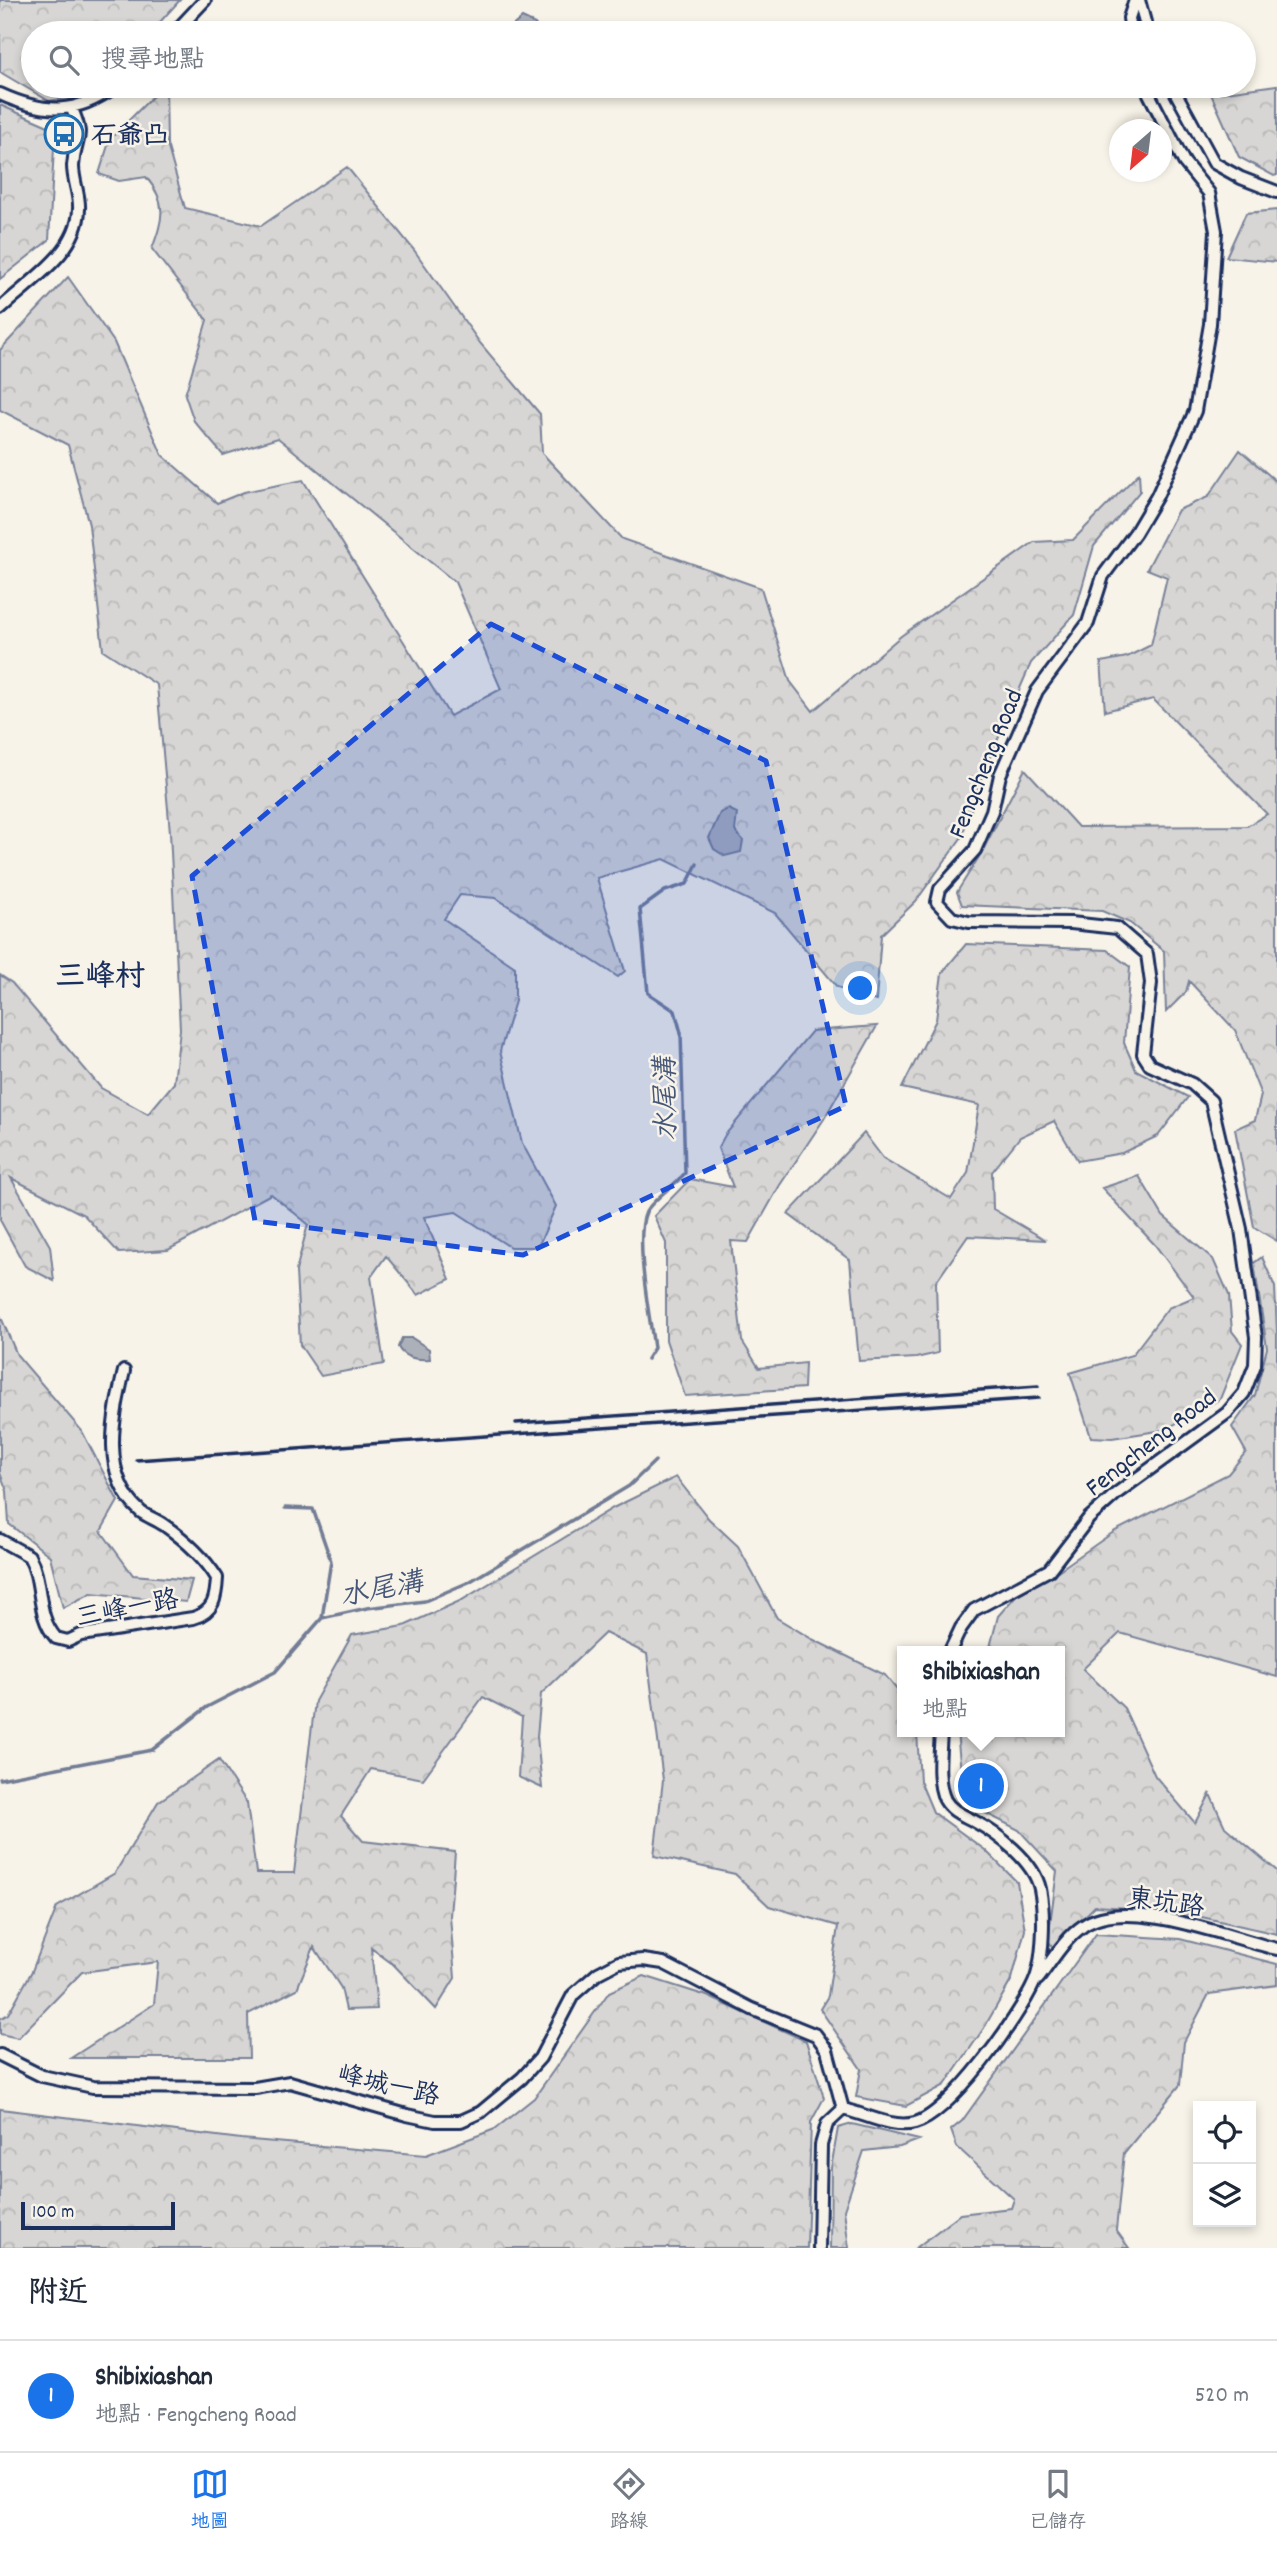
<!DOCTYPE html>
<html lang="zh-TW">
<head>
<meta charset="utf-8">
<style>
	:root { --surface:#fff; --page:#f2f2f3; --text:#1f2937; --muted:#747a83; --line:#e0e1e3; --accent:#1a73e8 }
	body { margin:0; font-family:Dekko,"LXGW WenKai TC",sans-serif; background:var(--page); color:var(--text) }
	.controls { position:absolute; right:21px; bottom:21px; display:grid; overflow:hidden; border-radius:0px; box-shadow:0 4px 10px #0003 }
	.controls button { width:63px; height:63px; display:grid; place-items:center; padding:0; border:0; border-bottom:2px solid var(--line); background:var(--surface); color:var(--text); font:35px sans-serif }
	.compass { position:absolute; left:1109px; top:119px; width:63px; height:63px; border-radius:50%; background:var(--surface); box-shadow:0 4px 10px #0003; rotate:208deg }
	.scale { position:absolute; left:21px; bottom:18px; width:154px; box-sizing:border-box; padding-left:7px; border:4px solid #1b2f5e; border-top:0; font-size:19px; line-height:24px; white-space:nowrap; color:#1b2f5e; -webkit-text-stroke:5px #f7f3e8; paint-order:stroke }
	.you { position:absolute; left:861px; top:989px; width:24px; height:24px; margin:-18px; border:5px solid #fff; border-radius:50%; background:#1a73e8; box-shadow:0 0 0 10px #1a73e833 }
	.badge { display:grid; place-items:center; width:46px; height:46px; border-radius:50%; background:var(--accent); color:#fff; font-size:23px; font-weight:700 }
	.pin { position:absolute; translate:-50% -50%; border:4px solid #fff; box-shadow:0 2px 7px #0006 }
	.popup { position:absolute; left:897px; top:1646px; width:168px; height:91px; box-sizing:border-box; display:grid; place-content:center; border-radius:0px; background:var(--surface); filter:drop-shadow(0 2px 5px #0005); font-size:23px; white-space:nowrap; color:var(--muted) }
	.popup b { font-size:26px; color:var(--text) }
	.popup::after { content:''; position:absolute; left:50%; top:100%; margin-left:-14px; border:14px solid transparent; border-top-color:var(--surface) }
	.list { margin:0; padding:0; list-style:none }
	h2 { display:flex; justify-content:space-between; align-items:center; height:91px; margin:0; padding:0 28px; font-size:30px }
	h2 small { font-size:23px; font-weight:400; color:var(--muted) }
	.list li { display:grid; grid-template-columns:46px 1fr auto; gap:21px; align-items:center; box-sizing:border-box; height:112px; padding:0 28px; border-top:2px solid var(--line) }
	.list b { display:block; font-size:26px; white-space:nowrap }
	.list p { margin:0; font-size:23px; white-space:nowrap; color:var(--muted) }
	.list em { font-size:23px; font-style:normal; color:var(--muted) }
	.icon { flex:none; width:38px; height:38px; fill:none; stroke:currentColor; stroke-width:2; stroke-linecap:round; stroke-linejoin:round }
	.map { position:relative; flex:none; width:1277px; height:2248px; overflow:hidden }
	.search { position:absolute; background:var(--surface); box-shadow:0 4px 10px #0003; left:21px; right:21px; top:21px; height:77px; display:flex; align-items:center; gap:18px; box-sizing:border-box; padding:0 24px; border-radius:38px; color:var(--muted); font-size:26px }
	.sheet { height:203px; background:var(--surface) }
	nav { display:flex; justify-content:space-around; align-items:center; box-sizing:border-box; height:98px; border-top:2px solid var(--line); background:var(--surface); font-size:19px; color:var(--muted) }
	nav a { display:grid; justify-items:center; gap:4px }
	nav .on { color:var(--accent) }
	.map>svg:first-child { display:block }
</style>
</head>
<body>
<div class="map">
<svg width="1277" height="2248" viewBox="0 0 1277 2248">
	<defs>
		<pattern id="forest-crowns" width="20" height="18" patternUnits="userSpaceOnUse" patternTransform="scale(1.75)"><rect width="20" height="18" fill="#d7d6d4"/><path d="M2 6a3 3 0 1 1 6 0M12 15a3 3 0 1 1 6 0" fill="none" stroke="#b8b8b8"/></pattern>
	</defs>
	<rect width="100%" height="100%" fill="#f7f3e8"/>
	<filter id="ink" filterUnits="userSpaceOnUse"><feTurbulence type="fractalNoise" baseFrequency=".0143" numOctaves="2"/><feDisplacementMap in="SourceGraphic" scale="14" xChannelSelector="R" yChannelSelector="G"/><feConvolveMatrix kernelMatrix="1 2 1 2 8 2 1 2 1" color-interpolation-filters="sRGB"/></filter>
	<g filter="url(#ink)">
		<!-- forest -->
		<path fill="url(#forest-crowns)" stroke="#798299" stroke-width="2" d="M0 0H180L150 33H33V86H104L98 93 49 101 0 72Z
			M1277 85V175L1274 176 1239 157 1211 94Z
			M163 86H166L167 144 185 208 261 226 347 167 414 250 480 343 540 414 542 453 622 539 761 588 790 681 813 711 901 636 1034 542 1073 540 1139 473 1140 491 1094 546 1074 615 1031 663 988 762 961 838 916 901 881 935 876 1001 837 987 775 913 664 859 597 878 625 971 618 977 496 898 460 895 444 919 515 967V1001L500 1051 522 1143 556 1206 538 1247H510L456 1212 424 1217 450 1279 418 1295 386 1256 371 1277 384 1364 321 1376 300 1345 296 1271 308 1224 271 1194 168 1250 119 1253 84 1215 11 1178 50 1246 54 1281 25 1266 0 1220V975L12 983 101 1088 148 1114 174 1083 180 1029 170 832 157 685 103 650 89 525 68 445 0 410V350L68 277 114 342 162 455 217 503 244 492 303 480 450 716 501 689 455 582 278 438 223 455 194 421 185 395 207 320 152 249C163 219 168 203 146 177L119 181 99 174 110 139Z
			M0 105 55 129 49 240 0 279Z
			M1277 210V262L1226 257 1246 213Z
			M1240 450 1277 482V1241L1254 1227 1235 1129 1255 1120 1261 1095 1235 1030 1189 981 1186 992 1166 1012 1164 951 1130 923 1102 911 962 905 957 892 982 852 1025 769 1078 827 1247 826 1267 814 1153 699 1105 711 1101 662 1127 657 1151 645 1167 577 1147 569 1178 510 1208 497Z
			M966 944 1107 950 1130 967 1124 1043 1136 1070 1188 1097 1158 1136 1122 1153 1078 1161 1054 1121 1020 1137 992 1172 993 1209 1046 1240 968 1236 936 1282 938 1353 916 1358 859 1361 850 1260 788 1214 864 1133 883 1158 951 1199 968 1173 979 1105 902 1088 936 1020 942 973Z
			M877 1026 824 1119 780 1185 748 1242 731 1241 742 1341 759 1368 805 1363 804 1388 685 1396 666 1340V1243L654 1216 690 1179 733 1187 718 1148 725 1135 812 1031Z
			M1139 1176 1163 1216 1213 1259 1229 1295 1232 1331 1242 1344 1220 1399 1164 1430 1112 1438 1091 1437 1070 1373 1132 1355 1168 1308 1194 1297 1155 1245 1102 1188Z
			M1262 1257 1275 1287 1277 1333V1677L1120 1633 1083 1669 1124 1708 1155 1776 1195 1823 1210 1794 1225 1827 1277 1871V1934L1175 1911 1095 1906 1053 1948 1048 1940 1057 1871 1019 1830 964 1802 957 1732H1060V1651H989L998 1616 1019 1592 1058 1571 1115 1531 1228 1474 1246 1452 1232 1427 1255 1395 1267 1348 1254 1263Z
			M0 1315 17 1355 82 1431 118 1501 101 1531 133 1575 192 1580 186 1602 91 1593 63 1608 50 1556 9 1524 7 1491 0 1473Z
			M676 1477 709 1519 738 1546 777 1618 812 1639 885 1675 902 1696V1732H917L920 1781 933 1812 985 1850 1017 1882 1025 1930 1012 1979 984 2028 945 2085 906 2106 856 2097 861 2069 820 2009 828 1996 838 1926 769 1906 735 1874 654 1856 663 1780 647 1654 605 1633 541 1694 537 1736 542 1788 518 1777 522 1717 483 1697 423 1779 371 1769 341 1816 363 1841 455 1852 450 1916 455 1978 436 2009 394 1965 371 1948 377 2009 346 2010 341 1988 314 1947 297 1989 248 2014 249 2058H71L154 2004 158 1962 82 1972 18 2038 0 2034V2019L8 2014 32 1971 57 1907 115 1873 158 1802 219 1760 247 1803 256 1873H294L315 1701 352 1635 404 1626 462 1600 613 1508Z
			M1096 1934 1180 1939 1277 1964V1985L1209 1994 1184 2042 1180 2085 1124 2153 1116 2230 1129 2248H916L960 2214 1011 2208 1014 2199 957 2147 951 2130 962 2121Z
			M644 1976 707 1996 806 2041 824 2098 811 2122 807 2248H0V2109L241 2139 426 2155 495 2129 534 2098 609 1992Z
			M852 2124 919 2140 900 2147 864 2151 844 2210 849 2248H830L831 2168 838 2128Z"/>
		<!-- water -->
		<path fill="#acb0b9" stroke="#727c95" stroke-width="2" d="M522 18 535 24 541 33H504Z
			M728 809 737 813 735 831 743 840 741 852 725 856 714 849 709 838 720 813Z
			M402 1338H412L429 1349 430 1359C418 1360 404 1359 398 1347Z"/>
		<g fill="none" stroke-linecap="round" stroke-linejoin="round">
			<!-- stream -->
			<path stroke="#727c95" stroke-width="3.5" d="M647 1359 654 1348C650 1317 634 1238 646 1212 652 1200 675 1185 685 1173L681 1033 675 1011 648 993 640 909 665 891 687 884 697 864
				M285 1508 313 1509 331 1561 322 1618
				M0 1779 152 1750 207 1707 275 1672 322 1618 367 1608 425 1601 469 1582 629 1486 655 1461"/>
			<defs>
				<path id="minor" d="M1139 0 1148 33
					M174 33 205 0
					M1131 33 1129 18 1135 0
					M1172 86 1214 163 1241 178 1277 192
					M0 94C44 114 76 115 116 86
					M0 309C29 281 78 253 79 209 80 195 73 181 73 166 75 136 86 141 72 109
					M0 1540 29 1556C44 1583 35 1614 56 1638L68 1641 81 1635 193 1618C214 1612 216 1598 217 1578 204 1557 184 1539 164 1525 157 1520 148 1517 141 1512 100 1476 113 1418 124 1371
					M950 1651 961 1628 974 1610 1049 1570 1089 1518 1117 1493 1227 1413 1244 1393 1255 1365 1256 1337 1241 1229 1211 1101 1192 1084 1150 1065 1143 1054 1151 983 1147 954 1117 928 1071 923 969 922 952 918 937 902 940 889 975 850 992 811 1000 775 1037 691 1088 623 1103 576 1135 533 1157 496 1195 411 1210 324 1216 231 1209 193 1184 162 1145 86
					M1038 1979C1051 1962 1065 1938 1083 1926 1127 1895 1229 1938 1277 1949
					M0 2055 42 2076 93 2087 255 2088 290 2082 407 2115 435 2121H461L481 2112 522 2078 540 2058 573 1995 598 1973 619 1962 643 1960 663 1963 752 2009 816 2035 827 2050 843 2109
					M819 2248 821 2145 827 2124 843 2109C865 2114 892 2129 915 2123 950 2114 1019 2017 1034 1983 1044 1961 1045 1913 1040 1889 1034 1861 998 1834 974 1821 963 1815 952 1812 945 1800 936 1781 940 1753 941 1732"/>
			</defs>
			<!-- minor casing -->
			<use href="#minor" stroke="#1b2f5e" stroke-width="16"/>
			<!-- minor -->
			<use href="#minor" stroke="#f7f3e8" stroke-width="10"/>
			<!-- rail -->
			<path stroke="#1b2f5e" stroke-width="3.5" d="M516 1423 1038 1386
				M136 1460 1039 1398"/>
		</g>
	</g>
	<!-- marked area -->
	<path fill="#1d4ed8" fill-opacity="0.2" stroke="#1d4ed8" stroke-width="5" stroke-dasharray="14 9" stroke-linejoin="round" d="M491 624 766 761 846 1106 523 1255 255 1221 192 876Z"/>
	<!-- icons -->
	<defs>
		<symbol id="bus-ring" viewBox="-11 -11 22 22"><circle r="9.5" fill="#f7f3e8" stroke="#1f6fb2" stroke-width="1.5"/><path d="M-5-6H5V4H4V6H2V4H-2V6H-4V4H-5ZM-3.5-4V0h7V-4ZM-3.5 1.2v1.5H-2V1.2ZM2 1.2v1.5H3.5V1.2Z" fill="#1f6fb2"/></symbol>
	</defs>
	<g fill-rule="evenodd">
		<use href="#bus-ring" x="42" y="112" width="44" height="44"/>
	</g>
	<g text-anchor="middle" stroke-width="5" stroke-linejoin="round" paint-order="stroke">
		<!-- poi labels -->
		<g font-size="26" font-weight="bold" fill="#1b2f5e" stroke="#f7f3e8" text-anchor="start">
			<text x="91" y="143">石爺凸</text>
		</g>
		<!-- street labels -->
		<g font-size="26" fill="#1b2f5e" stroke="#f7f3e8">
			<text transform="translate(984 763) rotate(-68)" y="9">Fengcheng Road</text>
			<text transform="translate(1150 1441) rotate(-38)" y="9">Fengcheng Road</text>
			<text transform="translate(127 1607) rotate(-11)" y="9">三峰一路</text>
			<text transform="translate(1166 1901) rotate(8)" y="9">東坑路</text>
			<text transform="translate(389 2084) rotate(13)" y="9">峰城一路</text>
		</g>
		<!-- water labels -->
		<g font-size="28" font-style="italic" fill="#465679" stroke="#f7f3e8">
			<text transform="translate(664 1099) rotate(-91)" y="10">水尾溝</text>
			<text transform="translate(381 1587) rotate(-11)" y="10">水尾溝</text>
		</g>
		<!-- quarter labels -->
		<g font-size="30" font-weight="bold" fill="#1b2f5e" stroke="#f7f3e8">
			<text x="100" y="985">三峰村</text>
		</g>
	</g>
</svg>
<div class="controls">
<button><svg class="icon" aria-label="locate" viewBox="0 0 24 24"><circle cx="12" cy="12" r="6"/><path d="M12 2v4M12 18v4M2 12h4M18 12h4"/></svg></button>
<button><svg class="icon" aria-label="layers" viewBox="0 0 24 24"><path d="M12 4l9 5-9 5-9-5zM3 14l9 5 9-5"/></svg></button>
</div>
<svg class="compass" viewBox="-18 -18 36 36"><path d="M0-13l5 13h-10z" fill="#e53935"/><path d="M0 13l5-13h-10z" fill="#747a83"/></svg>
<div class="scale">100 m</div>
<div class="you"></div>
<div class="pin badge" style="left:981px;top:1786px">1</div>
<div class="popup"><b>Shibixiashan</b>地點</div>
<div class="search"><svg class="icon" aria-label="search" viewBox="0 0 24 24"><circle cx="10" cy="10" r="6"/><path d="M15 15l6 6"/></svg>搜尋地點</div>
</div>
<section class="sheet">
<h2>附近<small></small></h2>
<ul class="list">
<li><span class="badge">1</span><div><b>Shibixiashan</b><p>地點 · Fengcheng Road</p></div><em>520 m</em></li>
</ul>
</section>
<nav>
<a class="on"><svg class="icon" aria-label="map" viewBox="0 0 24 24"><path d="M3 6l6-2 6 2 6-2v14l-6 2-6-2-6 2zM9 4v14M15 6v14"/></svg>地圖</a>
<a><svg class="icon" aria-label="directions" viewBox="0 0 24 24"><path d="M12 3l9 9-9 9-9-9zM9 14v-3h6M13 9l2 2-2 2"/></svg>路線</a>
<a><svg class="icon" aria-label="saved" viewBox="0 0 24 24"><path d="M7 4h10v16l-5-4-5 4z"/></svg>已儲存</a>
</nav>
</body>
</html>
